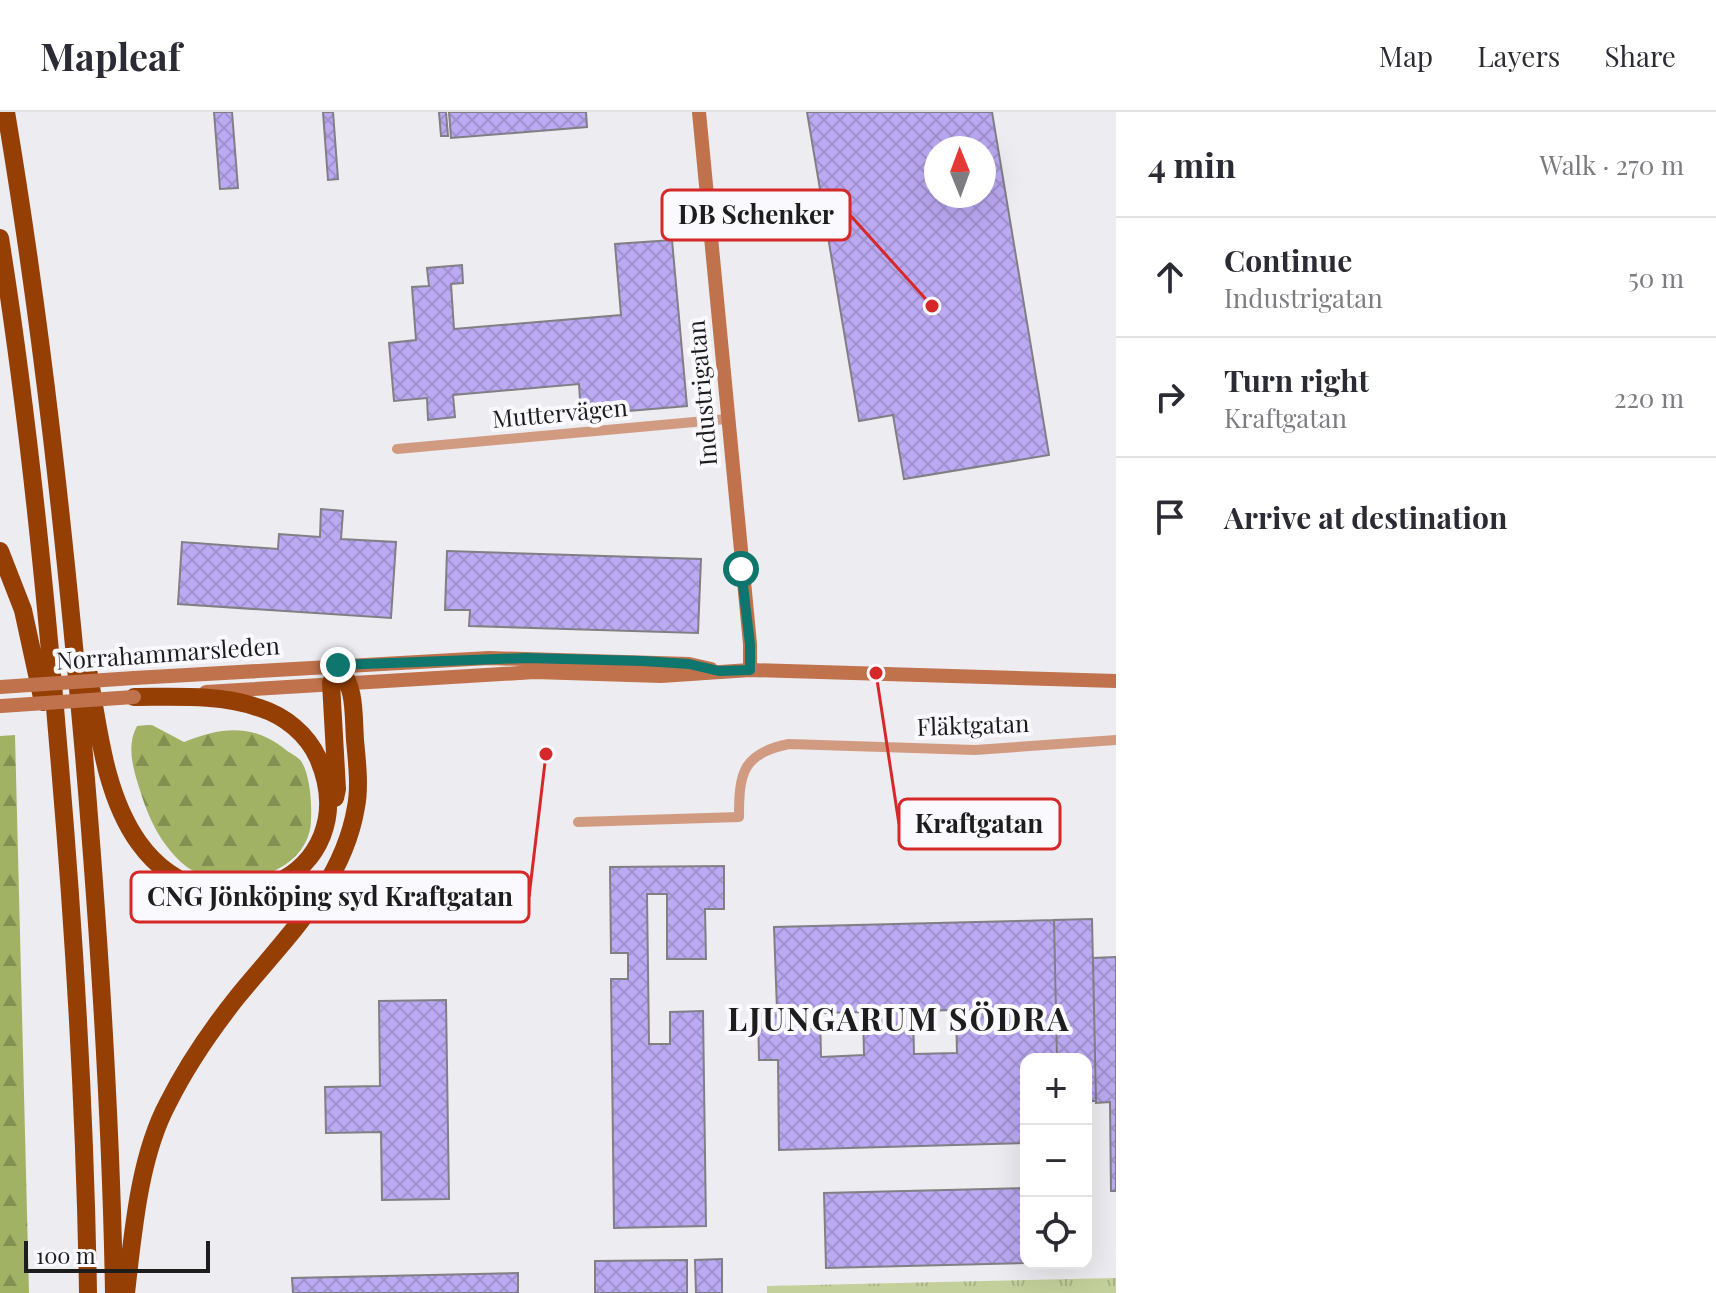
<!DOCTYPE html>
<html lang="en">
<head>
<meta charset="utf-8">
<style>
	:root { --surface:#fff; --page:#f2f2f3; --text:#2b2b33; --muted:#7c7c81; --line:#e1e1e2 }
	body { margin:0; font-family:"Playfair Display",serif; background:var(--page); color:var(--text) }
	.controls { position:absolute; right:24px; bottom:24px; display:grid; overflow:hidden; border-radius:16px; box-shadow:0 8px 32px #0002 }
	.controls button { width:72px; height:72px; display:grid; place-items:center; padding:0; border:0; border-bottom:2px solid var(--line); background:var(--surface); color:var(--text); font:40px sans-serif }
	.compass { position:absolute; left:924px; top:24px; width:72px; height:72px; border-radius:50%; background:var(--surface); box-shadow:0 8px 32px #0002; rotate:359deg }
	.scale { position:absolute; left:24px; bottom:20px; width:186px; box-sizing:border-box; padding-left:8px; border:4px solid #1d1d1e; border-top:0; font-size:22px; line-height:28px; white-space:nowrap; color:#1d1d1e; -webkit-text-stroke:6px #faf9fe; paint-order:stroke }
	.stop { position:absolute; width:24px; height:24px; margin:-18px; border:6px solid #0f766e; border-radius:50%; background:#fff }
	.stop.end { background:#0f766e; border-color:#fff; box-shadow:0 2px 8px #0008 }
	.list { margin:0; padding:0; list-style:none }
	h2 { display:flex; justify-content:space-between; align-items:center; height:104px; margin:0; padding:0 32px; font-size:34px }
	h2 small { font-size:26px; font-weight:400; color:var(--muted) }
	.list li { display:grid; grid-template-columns:52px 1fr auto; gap:24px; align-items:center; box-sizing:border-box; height:120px; padding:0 32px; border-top:2px solid var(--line) }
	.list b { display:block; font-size:30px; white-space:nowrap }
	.list p { margin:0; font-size:26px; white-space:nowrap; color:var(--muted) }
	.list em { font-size:26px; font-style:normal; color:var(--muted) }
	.icon { flex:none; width:44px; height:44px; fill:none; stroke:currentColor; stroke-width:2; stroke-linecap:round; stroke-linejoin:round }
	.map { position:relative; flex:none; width:1116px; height:1181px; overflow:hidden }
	header { display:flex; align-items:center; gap:48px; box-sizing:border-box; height:112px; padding:0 40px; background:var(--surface); border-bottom:2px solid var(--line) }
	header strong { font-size:38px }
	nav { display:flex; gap:44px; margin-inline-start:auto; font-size:28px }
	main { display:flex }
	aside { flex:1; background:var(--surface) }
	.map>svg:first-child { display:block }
</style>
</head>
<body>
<header>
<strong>Mapleaf</strong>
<nav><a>Map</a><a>Layers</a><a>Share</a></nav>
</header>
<main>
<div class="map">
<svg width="1116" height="1181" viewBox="0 0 1116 1181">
	<defs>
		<pattern id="grass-tufts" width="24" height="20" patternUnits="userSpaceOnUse" patternTransform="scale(2)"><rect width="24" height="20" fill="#c4d09b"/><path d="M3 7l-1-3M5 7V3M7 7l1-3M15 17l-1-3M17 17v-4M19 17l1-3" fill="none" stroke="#a8b285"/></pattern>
		<pattern id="forest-firs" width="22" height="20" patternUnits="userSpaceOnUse" patternTransform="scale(2)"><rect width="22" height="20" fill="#a2b264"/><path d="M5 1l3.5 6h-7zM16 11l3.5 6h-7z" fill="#839052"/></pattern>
		<pattern id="building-cross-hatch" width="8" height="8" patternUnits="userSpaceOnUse" patternTransform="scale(2)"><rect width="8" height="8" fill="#bba9f2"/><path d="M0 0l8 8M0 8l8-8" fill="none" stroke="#a091cf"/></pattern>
	</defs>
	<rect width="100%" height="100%" fill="#edecf1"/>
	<!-- grass -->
	<path fill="url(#grass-tufts)" d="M1116 1166V1181H767V1174Z"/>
	<!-- forest -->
	<path fill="url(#forest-firs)" d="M152 613 184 630C221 615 253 611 286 638 290 641 298 645 301 649 310 662 312 692 311 708 310 766 219 785 182 751 158 729 147 702 138 672 132 653 127 632 137 614Z
		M15 623 29 1181H0V624Z"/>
	<!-- building -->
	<path fill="url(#building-cross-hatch)" stroke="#807f84" stroke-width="2" fill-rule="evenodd" d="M214 0H232L238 76 220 77Z
		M323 0H333L338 67 328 68Z
		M439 0H446L448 24H441Z
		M449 0H586L587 15 451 26Z
		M807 0H992L1049 343 904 367 893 303 859 309ZM936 36H984V84H936Z
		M672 128 687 294 581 303 579 272 453 283 455 305 428 308 427 286 394 289 389 231 416 228 412 175 429 174 427 156 462 153 463 171 451 172 454 217 621 203 615 132Z
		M321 397 343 399 341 427 396 430 391 506 178 492 182 430 278 437 279 422 320 425Z
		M447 439 701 447 698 521 469 514 470 498H445Z
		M724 754V797H705L706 847H667V782H647L649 932H670V900L703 899 706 1114 614 1116 611 867H628V841H611L610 755Z
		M1092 807 1096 989H1086V947H1057L1054 808Z
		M1054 808 1057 947H1026V1031L779 1038 778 948H759L758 899 777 898 774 815ZM956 898 957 941 914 942 913 899ZM863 900 864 943 821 945 820 901Z
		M1116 845V1079H1111L1110 990 1096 991 1093 846Z
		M446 888 449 1087 382 1088 381 1020 326 1021 325 975 380 974 379 889Z
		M1026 1076 1027 1151 826 1156 824 1081Z
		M722 1147V1181H696L695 1148Z
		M687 1148V1181H595V1149Z
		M518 1161V1181H293L292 1166Z"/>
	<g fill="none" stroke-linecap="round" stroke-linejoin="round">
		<!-- street -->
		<path stroke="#d19b82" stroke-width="10" d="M397 337 727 307
			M578 710 739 705C739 662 742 641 789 632L975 638 1116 628"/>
		<!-- secondary -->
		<path stroke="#bf724b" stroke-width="14" d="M699 0 750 532V558
			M134 566 489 546 689 552 711 557
			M206 580 535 560 661 564 750 558 1116 569"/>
		<!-- highway -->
		<path stroke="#953f05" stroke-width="18" d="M6 0C42 214 65 427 84 643 99 822 111 1001 114 1181
			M0 126C27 294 44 462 58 631 74 814 85 997 88 1181
			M0 439 23 498 43 590
			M87 552C98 610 103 681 139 731 213 833 369 765 318 646 307 622 285 604 260 596 220 582 176 585 134 585
			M335 686 337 677 331 571 338 553
			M126 1181C133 1121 139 1045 168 991 187 953 211 918 238 884 285 826 343 773 356 695 360 675 357 649 355 628 353 598 356 578 338 553"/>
		<!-- secondary-bridge -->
		<path stroke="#bf724b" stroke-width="14" d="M0 575 134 566
			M1 594 134 585"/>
	</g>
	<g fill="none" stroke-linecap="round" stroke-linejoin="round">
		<!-- route -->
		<path stroke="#0f766e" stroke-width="10" d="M338 553 526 546 643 549 689 552 719 559 750 558V532L741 457"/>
	</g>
	<g text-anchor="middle" stroke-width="8" stroke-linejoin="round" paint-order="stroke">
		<!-- street labels -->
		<g font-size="24" fill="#1d1d1e" stroke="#faf9fe">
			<text transform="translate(703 281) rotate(-95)" y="8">Industrigatan</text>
			<text transform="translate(560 302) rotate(-5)" y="8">Muttervägen</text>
			<text transform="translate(168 542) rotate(-4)" y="8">Norrahammarsleden</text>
			<text transform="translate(973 614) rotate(-2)" y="8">Fläktgatan</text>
		</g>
		<!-- district labels -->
		<g font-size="32" font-weight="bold" letter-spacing="2" fill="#1d1d1e" stroke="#faf9fe">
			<text x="899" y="919">LJUNGARUM SÖDRA</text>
		</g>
	</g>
	<!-- callouts -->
	<path fill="none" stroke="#d62828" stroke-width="3" d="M932 194L850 103M876 561L899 712M546 642L529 785"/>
	<g fill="#d62828" stroke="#faf9fe" stroke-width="3">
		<circle cx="932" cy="194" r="8"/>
		<circle cx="876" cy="561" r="8"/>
		<circle cx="546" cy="642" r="8"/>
	</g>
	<g fill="#faf9fe" stroke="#d62828" stroke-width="3">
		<rect x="662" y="78" width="188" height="50" rx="8"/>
		<rect x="899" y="687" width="161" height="50" rx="8"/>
		<rect x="131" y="760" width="398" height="50" rx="8"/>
	</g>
	<g font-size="26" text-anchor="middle" font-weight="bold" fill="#1d1d1e">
		<text x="756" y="112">DB Schenker</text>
		<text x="979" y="721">Kraftgatan</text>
		<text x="330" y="794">CNG Jönköping syd Kraftgatan</text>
	</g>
</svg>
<div class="controls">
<button>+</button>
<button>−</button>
<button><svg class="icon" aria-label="locate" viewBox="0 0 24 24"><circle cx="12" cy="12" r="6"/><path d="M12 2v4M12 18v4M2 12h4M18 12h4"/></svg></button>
</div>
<svg class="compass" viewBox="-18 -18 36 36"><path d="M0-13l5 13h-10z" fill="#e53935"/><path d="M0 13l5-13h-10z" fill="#7c7c81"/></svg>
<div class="scale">100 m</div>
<div class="stop" style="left:741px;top:457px"></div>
<div class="stop end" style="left:338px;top:553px"></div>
</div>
<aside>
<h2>4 min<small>Walk · 270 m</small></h2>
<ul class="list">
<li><svg class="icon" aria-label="ahead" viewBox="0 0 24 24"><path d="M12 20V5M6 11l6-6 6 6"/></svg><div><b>Continue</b><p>Industrigatan</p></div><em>50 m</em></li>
<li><svg class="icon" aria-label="right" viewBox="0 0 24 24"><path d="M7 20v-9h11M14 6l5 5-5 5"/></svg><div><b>Turn right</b><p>Kraftgatan</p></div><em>220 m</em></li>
<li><svg class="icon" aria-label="arrive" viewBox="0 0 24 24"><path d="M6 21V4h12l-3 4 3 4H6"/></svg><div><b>Arrive at destination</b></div></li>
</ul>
</aside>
</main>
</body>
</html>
